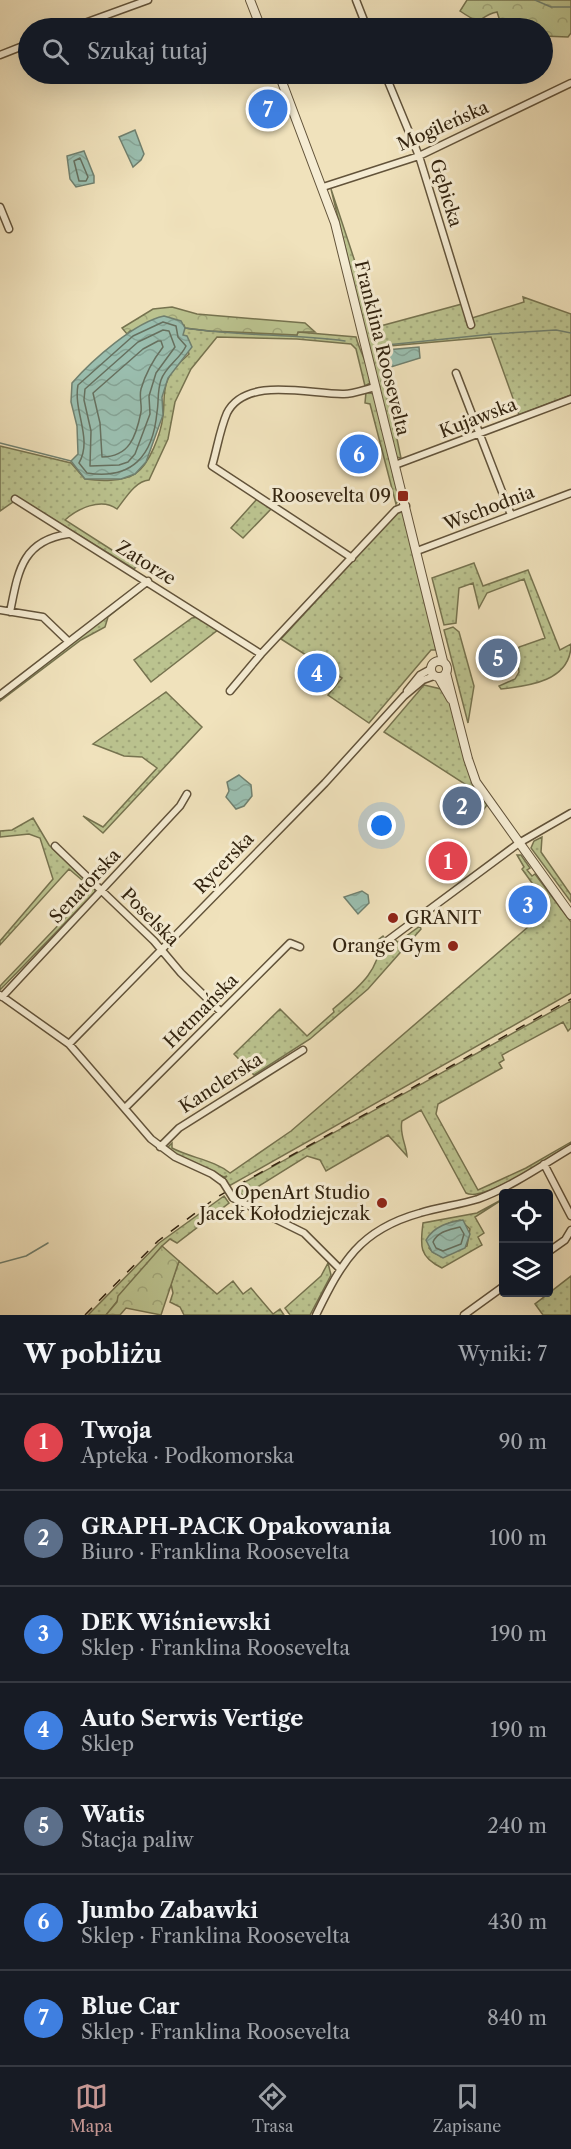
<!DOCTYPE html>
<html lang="pl">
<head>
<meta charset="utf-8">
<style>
	:root { --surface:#171b24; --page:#20242c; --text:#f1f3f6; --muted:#9ea1a6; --line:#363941; --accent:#c59692 }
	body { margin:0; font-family:"Libre Caslon Text",serif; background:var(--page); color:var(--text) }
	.controls { position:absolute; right:18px; bottom:18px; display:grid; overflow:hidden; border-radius:6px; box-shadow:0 6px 24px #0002 }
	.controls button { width:54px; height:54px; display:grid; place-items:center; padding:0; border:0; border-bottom:2px solid var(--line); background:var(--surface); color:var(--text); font:30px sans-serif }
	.you { position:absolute; left:382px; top:826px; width:21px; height:21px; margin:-15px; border:4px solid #fff; border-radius:50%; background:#1a73e8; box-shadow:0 0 0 9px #1a73e833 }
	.badge { display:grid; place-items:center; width:39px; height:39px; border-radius:50%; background:var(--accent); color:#fff; font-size:20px; font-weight:700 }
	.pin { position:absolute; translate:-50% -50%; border:3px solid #fff; box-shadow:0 2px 6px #0006 }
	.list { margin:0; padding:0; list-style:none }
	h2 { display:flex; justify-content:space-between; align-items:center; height:78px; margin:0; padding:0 24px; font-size:26px }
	h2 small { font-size:20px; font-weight:400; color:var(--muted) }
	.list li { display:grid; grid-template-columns:39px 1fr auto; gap:18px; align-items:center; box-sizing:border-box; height:96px; padding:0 24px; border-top:2px solid var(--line) }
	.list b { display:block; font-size:22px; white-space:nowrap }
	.list p { margin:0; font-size:20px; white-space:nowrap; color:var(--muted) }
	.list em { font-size:20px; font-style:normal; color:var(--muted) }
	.icon { flex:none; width:33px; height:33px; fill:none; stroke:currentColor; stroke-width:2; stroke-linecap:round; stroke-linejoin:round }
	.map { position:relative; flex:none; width:571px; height:1315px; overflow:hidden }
	.search { position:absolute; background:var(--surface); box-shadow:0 6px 24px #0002; left:18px; right:18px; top:18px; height:66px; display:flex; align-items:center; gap:15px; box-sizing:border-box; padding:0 21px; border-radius:33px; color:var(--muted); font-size:22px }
	.sheet { height:750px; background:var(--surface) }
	nav { display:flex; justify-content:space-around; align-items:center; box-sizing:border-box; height:84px; border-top:2px solid var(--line); background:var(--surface); font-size:16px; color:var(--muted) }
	nav a { display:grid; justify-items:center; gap:3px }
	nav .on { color:var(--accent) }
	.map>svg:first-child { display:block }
</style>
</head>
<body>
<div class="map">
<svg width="571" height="1315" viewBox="0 0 571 1315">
	<defs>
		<pattern id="grass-dots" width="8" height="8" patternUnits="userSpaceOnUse" patternTransform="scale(1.5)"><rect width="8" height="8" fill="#bbc38f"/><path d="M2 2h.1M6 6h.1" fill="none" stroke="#a1a77a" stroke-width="1.8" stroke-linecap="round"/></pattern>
		<pattern id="forest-crowns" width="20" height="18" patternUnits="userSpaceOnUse" patternTransform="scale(1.5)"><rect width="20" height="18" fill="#bbc38f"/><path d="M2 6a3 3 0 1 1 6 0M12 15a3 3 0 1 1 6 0" fill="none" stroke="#a1a77a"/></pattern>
		<pattern id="water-waves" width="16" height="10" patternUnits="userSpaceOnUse" patternTransform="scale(1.5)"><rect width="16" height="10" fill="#9abeaf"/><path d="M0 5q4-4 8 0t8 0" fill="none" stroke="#85a395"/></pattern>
	</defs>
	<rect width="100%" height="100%" fill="#f0e2bc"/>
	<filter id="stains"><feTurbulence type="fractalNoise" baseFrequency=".00333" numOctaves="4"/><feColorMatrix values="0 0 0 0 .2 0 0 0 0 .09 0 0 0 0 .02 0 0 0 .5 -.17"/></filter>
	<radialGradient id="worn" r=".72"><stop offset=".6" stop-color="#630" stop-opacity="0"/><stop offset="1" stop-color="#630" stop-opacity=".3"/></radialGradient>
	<!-- grass -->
	<path fill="url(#grass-dots)" stroke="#76734f" stroke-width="1.5" fill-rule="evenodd" d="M331 189 362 283 373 328 462 304 468 327 474 325 472 318 524 302 523 297 571 314V395L519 415 491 337 378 347 401 458 396 457Z
		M185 328 210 331 297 335 298 332 356 337C360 353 370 366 370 383L365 386 356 349 351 344 297 339 217 337 191 369 175 402 168 439 149 480C135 481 125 499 117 509 101 497 77 509 65 520L137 566 134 569 19 498 0 511V446L71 463 85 479C99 481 123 482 135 474 150 464 161 433 163 416 165 403 162 392 168 379 172 369 181 361 189 354L182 331Z
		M366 392 374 394 399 499 396 504 370 404 365 403Z
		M257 499 271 509 243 538 231 528Z
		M398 512H404L436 650H431L369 723 328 695 342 678 281 639Z
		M474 563 483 586 528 570 560 650 571 644C571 681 529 686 501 689L499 686 515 679 519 672 517 654 519 647 545 638 524 579 487 593 479 608 473 583 459 588 456 623 444 625 432 578Z
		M143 587H146L108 617 105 627 81 640 0 701V697Z
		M199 617 219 629 151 682 134 660 192 618Z
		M453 627 459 632 474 686 468 723 444 630Z
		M424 685 441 689 443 693 447 692 467 767 487 805 484 809 465 784 384 732Z
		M166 692 202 727 103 833 83 816 103 827 157 768 142 757 124 756 93 744Z
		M33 818 49 845 95 889V892L0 990V986L89 893V886L69 869 0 945V941L53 879 40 838 29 834 0 837V831L12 830Z
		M542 837 541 852 571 895V902L531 848 534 841Z
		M517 855H521L530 868 527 870 532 876 535 874 571 922V993L229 1186 224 1179 227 1176 224 1177 176 1156 167 1148 172 1143V1148C191 1158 214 1160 230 1173L291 1131 550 908 522 869 524 867Z
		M420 926 421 929 368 989 310 1039 254 1075 234 1054 280 1009 307 1036 334 1012 333 1009C354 991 383 970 379 939L383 936 388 943 394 939 398 942Z
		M571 1001V1028L568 1031 563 1022 502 1055 504 1060 499 1063 502 1068 438 1104 436 1114 478 1190 526 1168 571 1142V1145C552 1156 483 1203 466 1193L421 1110 402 1121C399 1133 406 1144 407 1156L388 1135 326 1171 320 1160 307 1156 243 1196 236 1187Z
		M224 1196 229 1203 177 1243 170 1239 162 1246 106 1315H88L159 1243Z
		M503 1199 475 1217 484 1233 478 1237 482 1245 442 1268C419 1257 420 1246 423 1223L477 1213ZM460 1220 470 1229 467 1246C453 1252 441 1263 429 1248L449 1223Z
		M179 1261 217 1294 233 1281 243 1294 251 1288 273 1314 280 1309 284 1315H184L180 1307 170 1302 173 1293 171 1284Z
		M328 1263 331 1275 310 1315H290L285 1308 321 1276Z
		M571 1276V1315H543L535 1304Z"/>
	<!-- forest -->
	<path fill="url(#forest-crowns)" stroke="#76734f" stroke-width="1.5" d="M467 0H571V33L568 37 543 36 542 28H515L517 20 500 21 497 12C474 17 487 29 460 11Z
		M172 307 197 314 305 323 315 332H298L297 335 210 331 185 328 184 325 130 331 127 334 122 328 153 309Z
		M162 1246 179 1261 161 1315 126 1308 120 1315H106L117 1302 118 1296Z"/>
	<!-- water -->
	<path fill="url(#water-waves)" stroke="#70806f" stroke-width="1.5" d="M135 130 144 154 141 160 133 167 119 137Z
		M84 151 94 176V183L76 187 70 179 67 156Z
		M164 316 181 321 185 328 183 335 187 336 192 347 168 378 162 397 163 415 146 462 135 474 121 479H85L71 461 78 454 77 426 71 402 72 383C92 360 135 322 164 316Z
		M419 347 420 358 391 367 387 363 386 350Z
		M239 775 251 785 252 796 244 806 236 809 226 797 229 791 227 782Z
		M362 891 368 895 369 903 358 914 344 897Z
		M463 1220 470 1234 465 1248 443 1258 432 1252 426 1240C434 1226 449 1222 463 1220Z"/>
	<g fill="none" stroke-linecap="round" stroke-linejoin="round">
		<!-- shore -->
		<path stroke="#66705f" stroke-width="1.5" d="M80 158 88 177 86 181H79L74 161Z
			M163 322 176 326 178 337 186 346C180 359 166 366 161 380 157 392 159 401 157 412 153 456 132 480 87 473L79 463C93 439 73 411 78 385L133 336Z
			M163 330 169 331 175 347 156 373 149 396 150 414 135 454 128 462 119 465 90 466 91 431 84 400 85 389 138 342Z
			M158 341H161L163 347C153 360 146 372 141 389 139 397 142 404 141 412 136 437 129 457 102 457L100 423 93 393 143 349Z
			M460 1227 464 1234 461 1244 443 1251 436 1248 433 1242C438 1231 449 1230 460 1227Z"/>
		<!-- stream -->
		<path stroke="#70806f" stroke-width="1.5" d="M535 0 551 7H571
			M185 328C238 336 291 334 345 341
			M377 346 493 334 556 330 571 333
			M0 443 71 461
			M0 1263 26 1256 48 1243"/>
		<defs>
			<path id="minor" d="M356 0 367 28
				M71 28 148 0
				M0 55 28 44
				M385 74 419 156 471 325
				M323 187 419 156 571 83
				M0 207 9 229
				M456 373 511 515
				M395 465 571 399
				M15 499 261 654
				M417 551 571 493
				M352 558 212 466C217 449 220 429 227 413 246 375 312 395 344 394 354 394 366 389 376 387
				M0 610 43 617 69 642
				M10 612C18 573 21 541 68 534
				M230 691 261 654 396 510 406 506
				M407 691 420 675 431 669
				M0 695 148 581
				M55 846 154 941 181 973 221 1012
				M387 941 519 843 571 813
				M0 995 69 1044 325 783 404 696 423 680 434 676
				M2 997 180 806 187 794
				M69 1044 151 1139 175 1157 212 1174 223 1182
				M126 1107 290 943 300 947
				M160 1147 179 1128 303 1050
				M544 1164 571 1216
				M233 1198 304 1233 339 1268
				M548 1252 565 1240 571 1230
				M316 1315C342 1262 359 1230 420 1213 439 1207 459 1205 478 1199 511 1187 541 1166 571 1148
				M464 1315 504 1286"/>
			<path id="tertiary" d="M250 0 261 28
				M279 74 335 223 443 661
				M431 669a8 8 0 1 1 16 0a8 8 0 1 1-16 0Z
				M446 673 468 759 476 782 571 915
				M439 678 451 699"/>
		</defs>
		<!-- minor casing -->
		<use href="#minor" stroke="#62533a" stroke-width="9"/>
		<!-- tertiary casing -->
		<use href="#tertiary" stroke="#62533a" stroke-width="10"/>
		<!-- minor -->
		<use href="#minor" stroke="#f5ecd3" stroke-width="6"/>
		<!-- tertiary -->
		<use href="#tertiary" stroke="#f5ecd3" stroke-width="8"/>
		<!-- rail -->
		<path stroke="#32230f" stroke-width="1.5" stroke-dasharray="10 10" stroke-linecap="butt" d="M85 1315 158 1241 217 1197 571 999"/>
		<defs>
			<path id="minor-bridge" d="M223 1182 233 1198"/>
		</defs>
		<!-- minor-bridge casing -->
		<use href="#minor-bridge" stroke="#62533a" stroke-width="9" stroke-linecap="butt"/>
		<!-- minor-bridge -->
		<use href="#minor-bridge" stroke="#f5ecd3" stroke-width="6"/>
	</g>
	<!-- markers -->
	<g fill="#8f2418" stroke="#f5ecd3" stroke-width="2">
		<rect x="397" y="490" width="12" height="12" rx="3"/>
		<circle cx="393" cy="918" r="6"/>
		<circle cx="453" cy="946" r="6"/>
		<circle cx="382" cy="1203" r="6"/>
	</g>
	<g text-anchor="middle" stroke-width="6" stroke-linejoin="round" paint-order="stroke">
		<!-- street labels -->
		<g font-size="18" fill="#32230f" stroke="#f5ecd3">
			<text transform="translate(443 126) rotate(-24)" y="6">Mogileńska</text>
			<text transform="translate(446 193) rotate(73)" y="6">Gębicka</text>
			<text transform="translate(382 348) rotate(76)" y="6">Franklina Roosevelta</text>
			<text transform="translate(478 418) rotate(-21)" y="6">Kujawska</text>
			<text transform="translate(489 508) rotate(-21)" y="6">Wschodnia</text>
			<text transform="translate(146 563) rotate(32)" y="6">Zatorze</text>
			<text transform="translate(224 863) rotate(-46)" y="6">Rycerska</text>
			<text transform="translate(85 886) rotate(-47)" y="6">Senatorska</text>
			<text transform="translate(150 917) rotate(45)" y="6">Poselska</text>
			<text transform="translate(201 1011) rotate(-45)" y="6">Hetmańska</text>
			<text transform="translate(221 1083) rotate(-33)" y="6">Kanclerska</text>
		</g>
		<!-- poi labels -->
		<g font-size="18" fill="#32230f" stroke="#f5ecd3" text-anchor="end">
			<text x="391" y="502">Roosevelta 09</text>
			<text x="405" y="924" text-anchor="start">GRANIT</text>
			<text x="441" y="952">Orange Gym</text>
			<text x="370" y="1199">OpenArt Studio<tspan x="370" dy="21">Jacek Kołodziejczak</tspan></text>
		</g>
	</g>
	<rect width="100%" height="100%" filter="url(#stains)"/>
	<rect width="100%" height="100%" fill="url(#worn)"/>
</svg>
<div class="controls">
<button><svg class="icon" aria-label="locate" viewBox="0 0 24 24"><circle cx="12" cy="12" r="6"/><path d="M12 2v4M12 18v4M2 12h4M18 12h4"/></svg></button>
<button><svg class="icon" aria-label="layers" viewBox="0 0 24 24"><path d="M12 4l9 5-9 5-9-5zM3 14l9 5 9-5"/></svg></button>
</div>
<div class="you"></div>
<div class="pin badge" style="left:448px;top:861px;background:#e0444e">1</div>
<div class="pin badge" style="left:462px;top:806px;background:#5c6f8a">2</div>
<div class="pin badge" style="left:528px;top:905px;background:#3f7fe0">3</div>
<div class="pin badge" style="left:317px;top:673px;background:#3f7fe0">4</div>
<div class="pin badge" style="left:498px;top:658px;background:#5c6f8a">5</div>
<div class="pin badge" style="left:359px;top:454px;background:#3f7fe0">6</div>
<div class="pin badge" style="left:268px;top:109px;background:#3f7fe0">7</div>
<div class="search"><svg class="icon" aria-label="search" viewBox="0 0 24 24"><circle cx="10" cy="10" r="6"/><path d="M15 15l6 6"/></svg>Szukaj tutaj</div>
</div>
<section class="sheet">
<h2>W pobliżu<small>Wyniki: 7</small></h2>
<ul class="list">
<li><span class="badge" style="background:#e0444e">1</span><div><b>Twoja</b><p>Apteka · Podkomorska</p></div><em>90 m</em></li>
<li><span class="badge" style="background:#5c6f8a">2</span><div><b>GRAPH-PACK Opakowania</b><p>Biuro · Franklina Roosevelta</p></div><em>100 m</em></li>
<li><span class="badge" style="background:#3f7fe0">3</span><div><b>DEK Wiśniewski</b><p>Sklep · Franklina Roosevelta</p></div><em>190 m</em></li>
<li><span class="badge" style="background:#3f7fe0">4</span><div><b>Auto Serwis Vertige</b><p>Sklep</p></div><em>190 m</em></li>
<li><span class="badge" style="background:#5c6f8a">5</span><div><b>Watis</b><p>Stacja paliw</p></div><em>240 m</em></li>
<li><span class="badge" style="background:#3f7fe0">6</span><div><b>Jumbo Zabawki</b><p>Sklep · Franklina Roosevelta</p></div><em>430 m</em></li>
<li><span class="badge" style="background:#3f7fe0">7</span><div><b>Blue Car</b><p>Sklep · Franklina Roosevelta</p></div><em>840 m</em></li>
</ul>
</section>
<nav>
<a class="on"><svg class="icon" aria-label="map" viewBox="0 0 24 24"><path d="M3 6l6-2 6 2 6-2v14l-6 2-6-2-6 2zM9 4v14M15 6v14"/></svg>Mapa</a>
<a><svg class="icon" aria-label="directions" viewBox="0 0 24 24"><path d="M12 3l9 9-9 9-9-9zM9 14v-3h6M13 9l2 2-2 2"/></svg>Trasa</a>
<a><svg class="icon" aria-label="saved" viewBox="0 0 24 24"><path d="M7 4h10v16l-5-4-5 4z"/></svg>Zapisane</a>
</nav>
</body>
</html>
